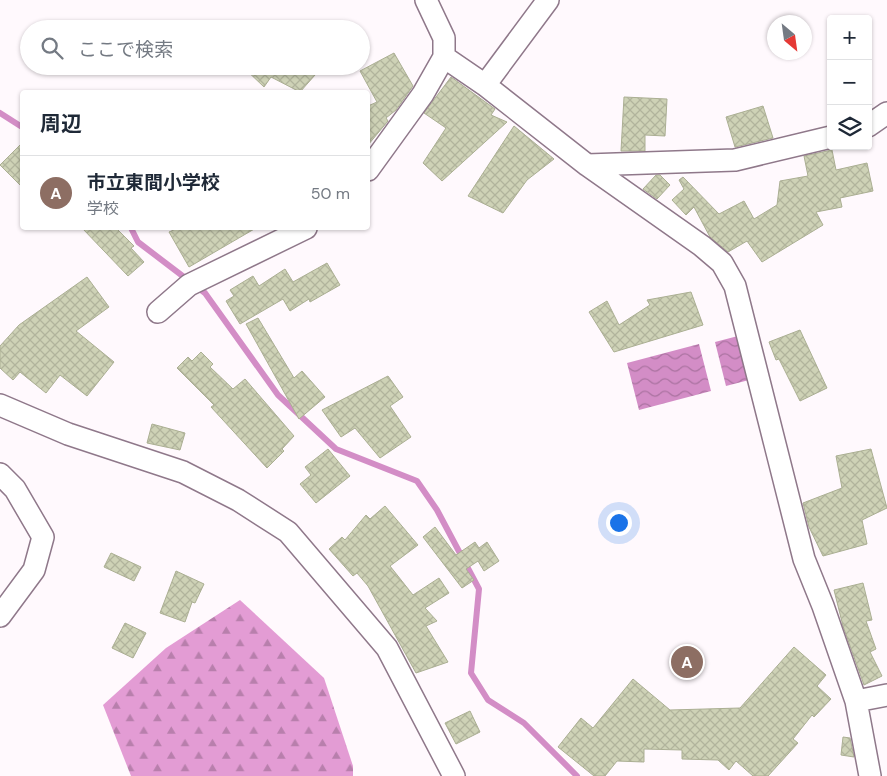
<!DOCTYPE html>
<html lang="ja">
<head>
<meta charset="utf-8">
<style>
	:root { --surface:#fff; --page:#f2f2f3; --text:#1f2937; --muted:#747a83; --line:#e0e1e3; --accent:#6e741d }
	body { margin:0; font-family:"DM Sans","Noto Sans JP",sans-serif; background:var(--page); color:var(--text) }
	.controls { position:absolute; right:15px; top:15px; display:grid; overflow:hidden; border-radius:5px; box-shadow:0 1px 4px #0004 }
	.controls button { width:45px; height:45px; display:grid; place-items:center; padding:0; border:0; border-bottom:1px solid var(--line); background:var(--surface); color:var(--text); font:25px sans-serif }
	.compass { position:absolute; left:767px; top:15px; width:45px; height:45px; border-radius:50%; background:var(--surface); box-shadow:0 1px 4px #0004; rotate:151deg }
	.you { position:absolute; left:618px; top:522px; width:18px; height:18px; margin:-12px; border:4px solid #fff; border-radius:50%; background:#1a73e8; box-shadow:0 0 0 8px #1a73e833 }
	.badge { display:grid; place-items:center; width:32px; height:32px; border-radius:50%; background:var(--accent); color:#fff; font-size:16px; font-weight:700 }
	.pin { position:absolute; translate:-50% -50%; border:2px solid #fff; box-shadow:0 1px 5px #0006 }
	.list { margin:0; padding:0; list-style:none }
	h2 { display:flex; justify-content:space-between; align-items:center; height:65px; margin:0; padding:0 20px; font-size:21px }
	h2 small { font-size:16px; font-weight:400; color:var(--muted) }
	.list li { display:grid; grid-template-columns:32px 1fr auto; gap:15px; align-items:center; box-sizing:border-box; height:75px; padding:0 20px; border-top:1px solid var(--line) }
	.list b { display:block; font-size:19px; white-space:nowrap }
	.list p { margin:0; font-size:16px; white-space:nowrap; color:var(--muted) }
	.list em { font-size:16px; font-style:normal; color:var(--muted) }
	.icon { flex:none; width:28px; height:28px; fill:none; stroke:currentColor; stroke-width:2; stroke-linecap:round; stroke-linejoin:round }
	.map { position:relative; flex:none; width:887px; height:776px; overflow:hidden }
	.search { position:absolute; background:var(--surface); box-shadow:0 1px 4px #0004; left:20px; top:20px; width:350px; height:55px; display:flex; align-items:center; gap:12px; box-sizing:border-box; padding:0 18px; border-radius:28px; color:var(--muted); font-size:19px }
	.panel { position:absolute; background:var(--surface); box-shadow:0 1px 4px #0004; left:20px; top:90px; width:350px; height:140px; border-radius:5px }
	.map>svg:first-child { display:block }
</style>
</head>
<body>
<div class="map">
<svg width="887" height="776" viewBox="0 0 887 776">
	<defs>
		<pattern id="forest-firs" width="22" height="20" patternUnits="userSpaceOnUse" patternTransform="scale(1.25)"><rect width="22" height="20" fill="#e39cd4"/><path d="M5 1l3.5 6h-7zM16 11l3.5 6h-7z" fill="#b87fac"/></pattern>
		<pattern id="water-waves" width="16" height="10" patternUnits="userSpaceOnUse" patternTransform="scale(1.25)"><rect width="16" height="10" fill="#d38dc6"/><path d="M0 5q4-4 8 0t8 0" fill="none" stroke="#ab73a1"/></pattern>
		<pattern id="building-cross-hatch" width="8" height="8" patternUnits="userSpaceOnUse" patternTransform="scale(1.25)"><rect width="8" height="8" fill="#ced2b6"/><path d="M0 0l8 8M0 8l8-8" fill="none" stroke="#b1b49c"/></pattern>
	</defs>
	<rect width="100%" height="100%" fill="#fff9fd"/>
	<!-- forest -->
	<path fill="url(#forest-firs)" d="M240 600 324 678 353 766V776H131L103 705 166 648Z"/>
	<!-- water -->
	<path fill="url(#water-waves)" d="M738 336 749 380 726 386 715 342Z
		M699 344 711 391 639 410 627 363Z"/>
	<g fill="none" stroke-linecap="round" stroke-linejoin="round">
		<!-- stream -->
		<path stroke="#d38dc6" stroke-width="6" d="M0 113 22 127
			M131 228 138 242 205 293 278 395 336 449 417 481 437 510 479 589 471 673 488 700 524 723 577 776"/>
	</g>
	<!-- building -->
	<path fill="url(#building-cross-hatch)" stroke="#abaf93" d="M394 53 413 86 396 110 386 118 388 121 368 145V106L377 102 360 71Z
		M242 66H323L300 92 271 77 264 87Z
		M451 77 495 109 491 115 507 122 442 181 423 163 446 128 424 113Z
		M624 97 667 99 665 136 645 135V151H621Z
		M763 106 773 138 735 147 726 117Z
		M514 126 554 159 527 180 503 213 468 196Z
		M22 143V187L0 165Z
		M832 150 836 170 867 163 873 191 840 198 842 207 816 212 823 225 762 262 747 241 728 252 710 237 694 207 686 215 672 200 684 189 679 180 683 177 719 214 744 201 754 219 777 205 780 181 808 176 804 156Z
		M656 175H660L670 185 657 199 643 189Z
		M82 228H116L134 246 131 248 144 262 128 276Z
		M178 228H256L189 267 169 232Z
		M327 263 340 285 310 302 309 299 290 311 283 299 240 324 226 301 234 296 230 290 253 276 259 286 285 269 293 282Z
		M87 277 109 307 76 331 114 362 87 396 60 375 46 393 20 372 13 380 0 368V346L19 325Z
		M691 292 703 325 614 352 589 312 607 301 619 325 650 305 647 300Z
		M258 318 294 378 302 371 325 397 299 419 246 324Z
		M800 330 827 388 800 401 779 359 776 360 769 342Z
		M201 352 213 364 210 367 233 389 245 379 294 436 282 449 284 451 267 468 211 407 214 405 177 368 188 357 192 361Z
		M388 376 403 397 390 406 411 437 380 458 355 428 341 437 322 410Z
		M152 424 185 433 180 450 147 443Z
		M328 449 350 476 316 503 300 484 311 475 305 467Z
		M871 449 887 508 862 520 867 544 823 556 809 527 803 503 842 488 836 456Z
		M385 506 418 545 390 566 413 595 439 578 449 593 425 608 437 621 426 626 448 662 416 673 368 586 357 573 353 576 329 549 342 537 345 540 366 515 370 519Z
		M435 527 456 555 475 542 479 548 487 542 499 561 484 571 478 561 466 569 474 580 462 588 423 537Z
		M111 553 141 567 134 581 104 567Z
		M176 571 204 584 195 603 192 602 185 622 160 613Z
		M863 583 872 620 866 621 876 649 870 652 882 676 864 685 843 626 834 590Z
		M125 623 146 633 133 658 112 648Z
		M794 647 826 675 817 686 831 699 814 717 812 715 793 739 798 743 768 776H753L736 761 729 770 718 760 682 759V750L644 749V762L617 761 605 776H594L558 747 581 718 593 728 633 679 670 710 740 708Z
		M470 711 480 732 456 744 445 723Z
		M843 737 850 738 854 757 841 755Z"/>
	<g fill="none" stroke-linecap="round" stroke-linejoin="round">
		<defs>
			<path id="minor" d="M444 57 485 85 587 165 702 246 722 263 735 286 804 559 823 606 856 701 887 695
				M485 85 548 0
				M868 126 887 113
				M587 165 735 160 831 137
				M368 170 423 94 444 57V38L426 0
				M158 312 189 285 306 228
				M0 405 68 434 183 472 238 500 288 532 387 648 454 776
				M0 474 15 489 43 537 34 570 0 616
				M856 701 870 776"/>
		</defs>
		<!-- minor casing -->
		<use href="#minor" stroke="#8f788a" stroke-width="24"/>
		<!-- minor -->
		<use href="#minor" stroke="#fff" stroke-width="21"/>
	</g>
</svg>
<div class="controls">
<button>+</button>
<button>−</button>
<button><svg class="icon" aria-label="layers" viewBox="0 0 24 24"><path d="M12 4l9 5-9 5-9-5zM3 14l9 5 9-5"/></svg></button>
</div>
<svg class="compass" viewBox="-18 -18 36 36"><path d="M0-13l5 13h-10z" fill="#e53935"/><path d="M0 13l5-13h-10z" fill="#747a83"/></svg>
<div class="you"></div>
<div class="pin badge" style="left:687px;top:662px;background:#8d6e63">A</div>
<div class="search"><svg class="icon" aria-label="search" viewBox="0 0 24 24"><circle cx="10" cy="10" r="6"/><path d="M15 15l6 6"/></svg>ここで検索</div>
<section class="panel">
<h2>周辺<small></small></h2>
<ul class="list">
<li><span class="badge" style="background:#8d6e63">A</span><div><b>市立東間小学校</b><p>学校</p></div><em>50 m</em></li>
</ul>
</section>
</div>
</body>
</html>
